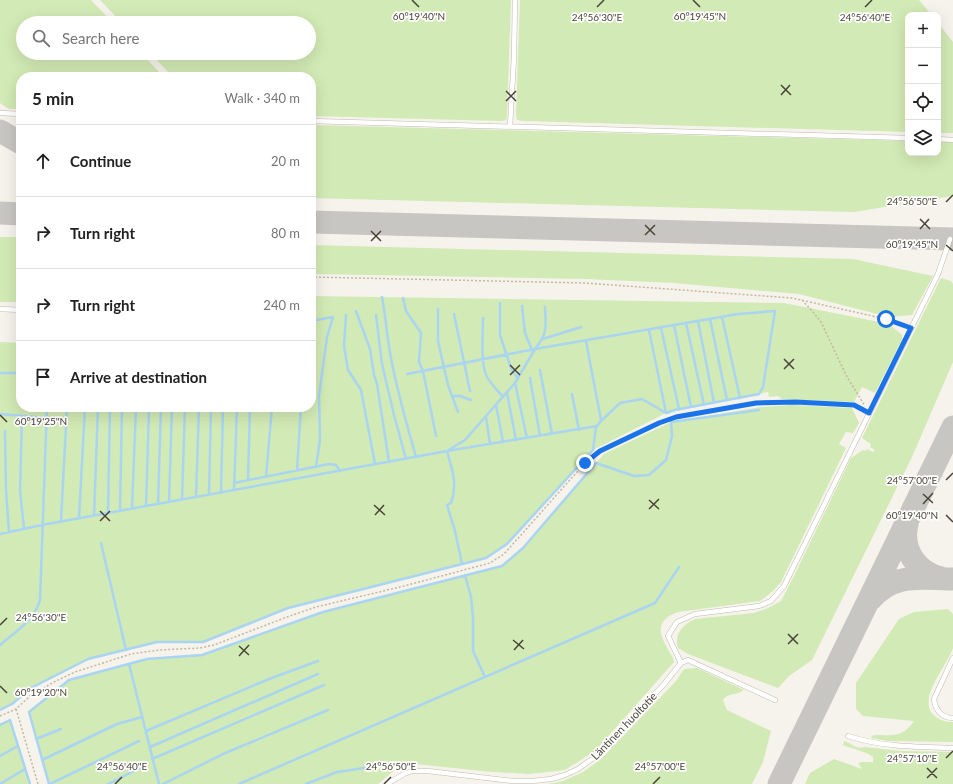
<!DOCTYPE html>
<html lang="en">
<head>
<meta charset="utf-8">
<style>
	:root { --surface:#fff; --page:#f2f2f2; --text:#222; --muted:#767676; --line:#e0e0e0 }
	body { margin:0; font-family:Lato,sans-serif; background:var(--page); color:var(--text) }
	.controls { position:absolute; right:12px; top:12px; display:grid; overflow:hidden; border-radius:8px; box-shadow:0 4px 16px #0002 }
	.controls button { width:36px; height:36px; display:grid; place-items:center; padding:0; border:0; border-bottom:1px solid var(--line); background:var(--surface); color:var(--text); font:20px sans-serif }
	.stop { position:absolute; width:12px; height:12px; margin:-9px; border:3px solid #1a73e8; border-radius:50%; background:#fff }
	.stop.end { background:#1a73e8; border-color:#fff; box-shadow:0 1px 4px #0008 }
	.list { margin:0; padding:0; list-style:none }
	h2 { display:flex; justify-content:space-between; align-items:center; height:52px; margin:0; padding:0 16px; font-size:17px }
	h2 small { font-size:13px; font-weight:400; color:var(--muted) }
	.list li { display:grid; grid-template-columns:26px 1fr auto; gap:12px; align-items:center; box-sizing:border-box; height:72px; padding:0 16px; border-top:1px solid var(--line) }
	.list b { display:block; font-size:15px; white-space:nowrap }
	.list em { font-size:13px; font-style:normal; color:var(--muted) }
	.icon { flex:none; width:22px; height:22px; fill:none; stroke:currentColor; stroke-width:2; stroke-linecap:round; stroke-linejoin:round }
	.map { position:relative; flex:none; width:953px; height:784px; overflow:hidden }
	.search { position:absolute; background:var(--surface); box-shadow:0 4px 16px #0002; left:16px; top:16px; width:300px; height:44px; display:flex; align-items:center; gap:10px; box-sizing:border-box; padding:0 14px; border-radius:22px; color:var(--muted); font-size:15px }
	.panel { position:absolute; background:var(--surface); box-shadow:0 4px 16px #0002; left:16px; top:72px; width:300px; height:340px; border-radius:16px }
	.map>svg:first-child { display:block }
</style>
</head>
<body>
<div class="map">
<svg width="953" height="784" viewBox="0 0 953 784">
	<rect width="100%" height="100%" fill="#f6f3ec"/>
	<!-- green -->
	<path fill="#d2eab5" d="M0 0H91L113 23H23V53H141L164 77H21V109H9L0 103Z
		M100 0H511L507 117 506 120 502 121 311 116V77H173L150 53H309V23H122Z
		M520 0H919L932 15H908V132L523 121 517 120 516 115Z
		M938 23 953 42V133H938Z
		M311 125 908 141V153H938V142H953V196L854 212 311 198Z
		M0 237H21V302H0Z
		M311 245 853 259 933 276 912 315 889 317 799 294 674 283 586 279 311 274Z
		M941 278 951 281 953 284V362L912 457 812 660 789 676 778 688 688 654 678 648C674 634 682 625 695 619L754 613 768 608 781 601 794 576 851 458 863 450 865 451 867 449 873 452 875 450 870 447 871 444 862 438Z
		M311 296 784 303 889 324 902 335V340L875 393 862 387 854 402 782 399 778 396 769 397 768 392 759 394 675 410 666 413 593 450 507 544 486 558 288 608 203 642H157L88 659 32 688 12 704 0 710V342L21 343V407H311Z
		M792 405 852 408 859 423 853 433 846 432 839 444 846 448 781 582 773 591 760 601 678 612C650 622 662 639 673 658L674 662 595 751 565 770 529 774 492 772 415 764 395 770 378 784H49L29 712 69 680 147 659 202 655 323 612 502 566 523 548 604 454 671 422 761 407Z
		M948 609 953 614C953 624 953 640 953 648 947 666 914 702 936 717 941 721 947 722 953 722V742L888 741 872 738 871 736 875 735C894 735 902 738 914 721L863 716 856 709V683L899 619 914 612Z
		M697 668 744 690C736 696 728 692 723 700L727 710 771 731 763 762 752 784H548L563 781 583 772 601 759 676 681 684 669Z
		M10 720 30 784H0V725Z
		M844 741C851 743 857 750 864 747L901 751 953 752V784H805L810 773 834 759 862 769 858 763C863 761 868 763 873 762V757C870 753 850 748 843 745Z"/>
	<g fill="none" stroke-linecap="round" stroke-linejoin="round">
		<!-- stream -->
		<path stroke="#a9d4f2" stroke-width="2.5" d="M382 297C386 318 387 338 391 358 397 391 407 425 416 457
			M403 298 406 311 421 333 419 362 423 371 436 436
			M500 303V335L512 371 518 378
			M522 306 525 333 532 350
			M438 309V341L448 385 458 412
			M356 311 370 349 374 375 377 384 389 462
			M454 314 470 391
			M346 315 344 346 348 370 361 390 375 464
			M376 315 382 364 394 415 406 459
			M722 317 740 398
			M483 318C483 333 480 363 487 377 491 384 498 391 503 397
			M710 319 727 400
			M311 321 333 317 327 337 319 396 320 440 316 467
			M698 321 714 403
			M686 323 704 405
			M674 325 691 407
			M661 328 679 409
			M543 339 581 327
			M586 341 601 420
			M540 370 552 434
			M0 373H21
			M407 374 535 349C548 333 546 328 545 307
			M530 378 540 436
			M515 383 527 438
			M507 393 516 440
			M572 394 579 430
			M452 396H460L471 400
			M496 405 503 442
			M0 414 46 418
			M22 416 20 490 24 529
			M486 417 490 444
			M5 431 6 490 9 532
			M297 470 301 407
			M266 477 272 407
			M248 480 250 407
			M234 483 329 464 336 465 340 471
			M234 490 237 407
			M221 492 223 407
			M209 494 211 407
			M196 497 199 407
			M182 499 185 407
			M169 502 172 407
			M158 504 161 407
			M146 506 149 407
			M132 508 136 407
			M120 510 122 407
			M108 513 110 407
			M94 516 98 407
			M79 518 85 407
			M61 521 67 407
			M0 534 42 525 447 451 465 440 507 392 515 383 535 349 738 314 775 311 763 387 759 394 675 410 666 413 649 330
			M101 543 126 650
			M462 564 455 531 447 505 451 503C458 484 452 470 447 451L597 426
			M465 575 471 597 473 617V651L485 677
			M0 645C16 631 34 621 40 600L47 407
			M129 664 159 784
			M0 710 12 704 31 688 88 659 157 642H203L288 608 486 558 507 544 593 450 596 427 602 420 620 403 642 399 666 413
			M0 725 10 720 30 784
			M146 731 269 679 318 661
			M36 739 61 729
			M150 747 318 674
			M0 756 18 746
			M152 759 324 685
			M42 760 117 724 142 717
			M0 784 25 769
			M49 784 29 712 69 680 147 659 202 655 323 612 502 566 523 548 596 463 634 476 649 475 666 460 672 436 671 422 759 410
			M50 784 139 741
			M108 784 140 768
			M163 784 223 754 328 710
			M239 784 655 603 679 567
			M306 784 337 772 371 767"/>
		<!-- taxiway -->
		<path stroke="#c8c6c3" stroke-width="23" d="M0 131 21 143
			M0 213 21 214
			M311 222 953 239
			M907 524C901 549 916 572 941 578
			M870 600C894 572 920 579 953 579
			M779 784 953 427"/>
		<defs>
			<path id="service" d="M0 113 21 114
				M311 121 908 138
				M510 126 514 57 515 0
				M938 139 953 140
				M0 309 21 310
				M953 658 934 699C935 710 942 718 953 718
				M681 663 668 636 677 622 695 614 759 606 771 601 784 586 938 274 950 239
				M848 736C882 747 917 747 953 748
				M387 784 404 774 412 771H428L513 781H532L551 779 565 775 578 769 599 754 665 683 681 663 688 660 775 700"/>
		</defs>
		<!-- service casing -->
		<use href="#service" stroke="#c2bbae" stroke-width="5.5"/>
		<!-- path -->
		<path stroke="#c4b79f" stroke-width="1.5" stroke-dasharray="2 2" stroke-linecap="butt" d="M311 277 585 283 792 298 886 319 906 326
			M802 300 813 312 821 322 847 377 865 406
			M16 709 38 784
			M0 716 16 709 30 696 54 682 75 672 131 654 159 650 200 648 214 645 287 617 316 607 404 586 490 563 504 554 585 463 600 451 630 436 659 423 677 417 756 403 796 402 854 405 864 410"/>
		<!-- service -->
		<use href="#service" stroke="#fff" stroke-width="4.5"/>
	</g>
	<g fill="none" stroke-linecap="round" stroke-linejoin="round">
		<!-- route -->
		<path stroke="#1a73e8" stroke-width="5" d="M585 463 600 451 659 423 676 417 756 403 796 402 854 405 869 413 911 328 886 319"/>
	</g>
	<!-- ticks -->
	<path fill="none" stroke="#4b4439" stroke-width="1.5" d="M412 0 419 7M693 0 700 7M597 7 604 0M865 7 872 0M781 85 791 95M506 91 516 101M781 95 790 85M506 101 516 91M946 202 953 195M920 219 930 229M645 225 655 235M920 229 929 219M371 231 381 241M645 235 655 225M371 241 381 231M946 245 953 251M784 359 794 369M510 365 520 375M784 369 794 359M510 375 520 365M0 415 7 422M946 480 953 473M923 494 933 503M649 500 659 509M923 504 933 493M374 505 385 515M649 509 659 499M100 511 110 521M375 515 384 505M946 515 953 522M100 521 110 511M0 625 7 618M788 634 798 644M513 640 524 649M788 644 798 634M239 646 249 655M514 650 523 640M239 656 249 645M0 686 7 693M946 758 953 751M927 768 937 778M927 778 937 768M115 784 122 777M384 784 391 777M653 784 660 777"/>
	<g text-anchor="middle" stroke-width="3.5" stroke-linejoin="round" paint-order="stroke">
		<!-- street labels -->
		<g font-size="11" fill="#4b4439" stroke="#fff">
			<text transform="translate(624 726) rotate(-46)" y="4">Läntinen huoltotie</text>
		</g>
	</g>
	<g font-size="10" text-anchor="middle" fill="#4b4439" stroke="#fff" stroke-width="3.5" stroke-linejoin="round" paint-order="stroke">
		<text x="419" y="20">60°19'40"N</text>
		<text x="700" y="20">60°19'45"N</text>
		<text x="597" y="21">24°56'30"E</text>
		<text x="865" y="21">24°56'40"E</text>
		<text x="912" y="205">24°56'50"E</text>
		<text x="912" y="248">60°19'45"N</text>
		<text x="41" y="425">60°19'25"N</text>
		<text x="912" y="484">24°57'00"E</text>
		<text x="912" y="519">60°19'40"N</text>
		<text x="41" y="621">24°56'30"E</text>
		<text x="41" y="696">60°19'20"N</text>
		<text x="912" y="762">24°57'10"E</text>
		<text x="122" y="770">24°56'40"E</text>
		<text x="391" y="770">24°56'50"E</text>
		<text x="660" y="770">24°57'00"E</text>
	</g>
</svg>
<div class="controls">
<button>+</button>
<button>−</button>
<button><svg class="icon" aria-label="locate" viewBox="0 0 24 24"><circle cx="12" cy="12" r="6"/><path d="M12 2v4M12 18v4M2 12h4M18 12h4"/></svg></button>
<button><svg class="icon" aria-label="layers" viewBox="0 0 24 24"><path d="M12 4l9 5-9 5-9-5zM3 14l9 5 9-5"/></svg></button>
</div>
<div class="stop" style="left:886px;top:319px"></div>
<div class="stop end" style="left:585px;top:463px"></div>
<div class="search"><svg class="icon" aria-label="search" viewBox="0 0 24 24"><circle cx="10" cy="10" r="6"/><path d="M15 15l6 6"/></svg>Search here</div>
<section class="panel">
<h2>5 min<small>Walk · 340 m</small></h2>
<ul class="list">
<li><svg class="icon" aria-label="ahead" viewBox="0 0 24 24"><path d="M12 20V5M6 11l6-6 6 6"/></svg><div><b>Continue</b></div><em>20 m</em></li>
<li><svg class="icon" aria-label="right" viewBox="0 0 24 24"><path d="M7 20v-9h11M14 6l5 5-5 5"/></svg><div><b>Turn right</b></div><em>80 m</em></li>
<li><svg class="icon" aria-label="right" viewBox="0 0 24 24"><path d="M7 20v-9h11M14 6l5 5-5 5"/></svg><div><b>Turn right</b></div><em>240 m</em></li>
<li><svg class="icon" aria-label="arrive" viewBox="0 0 24 24"><path d="M6 21V4h12l-3 4 3 4H6"/></svg><div><b>Arrive at destination</b></div></li>
</ul>
</section>
</div>
</body>
</html>
